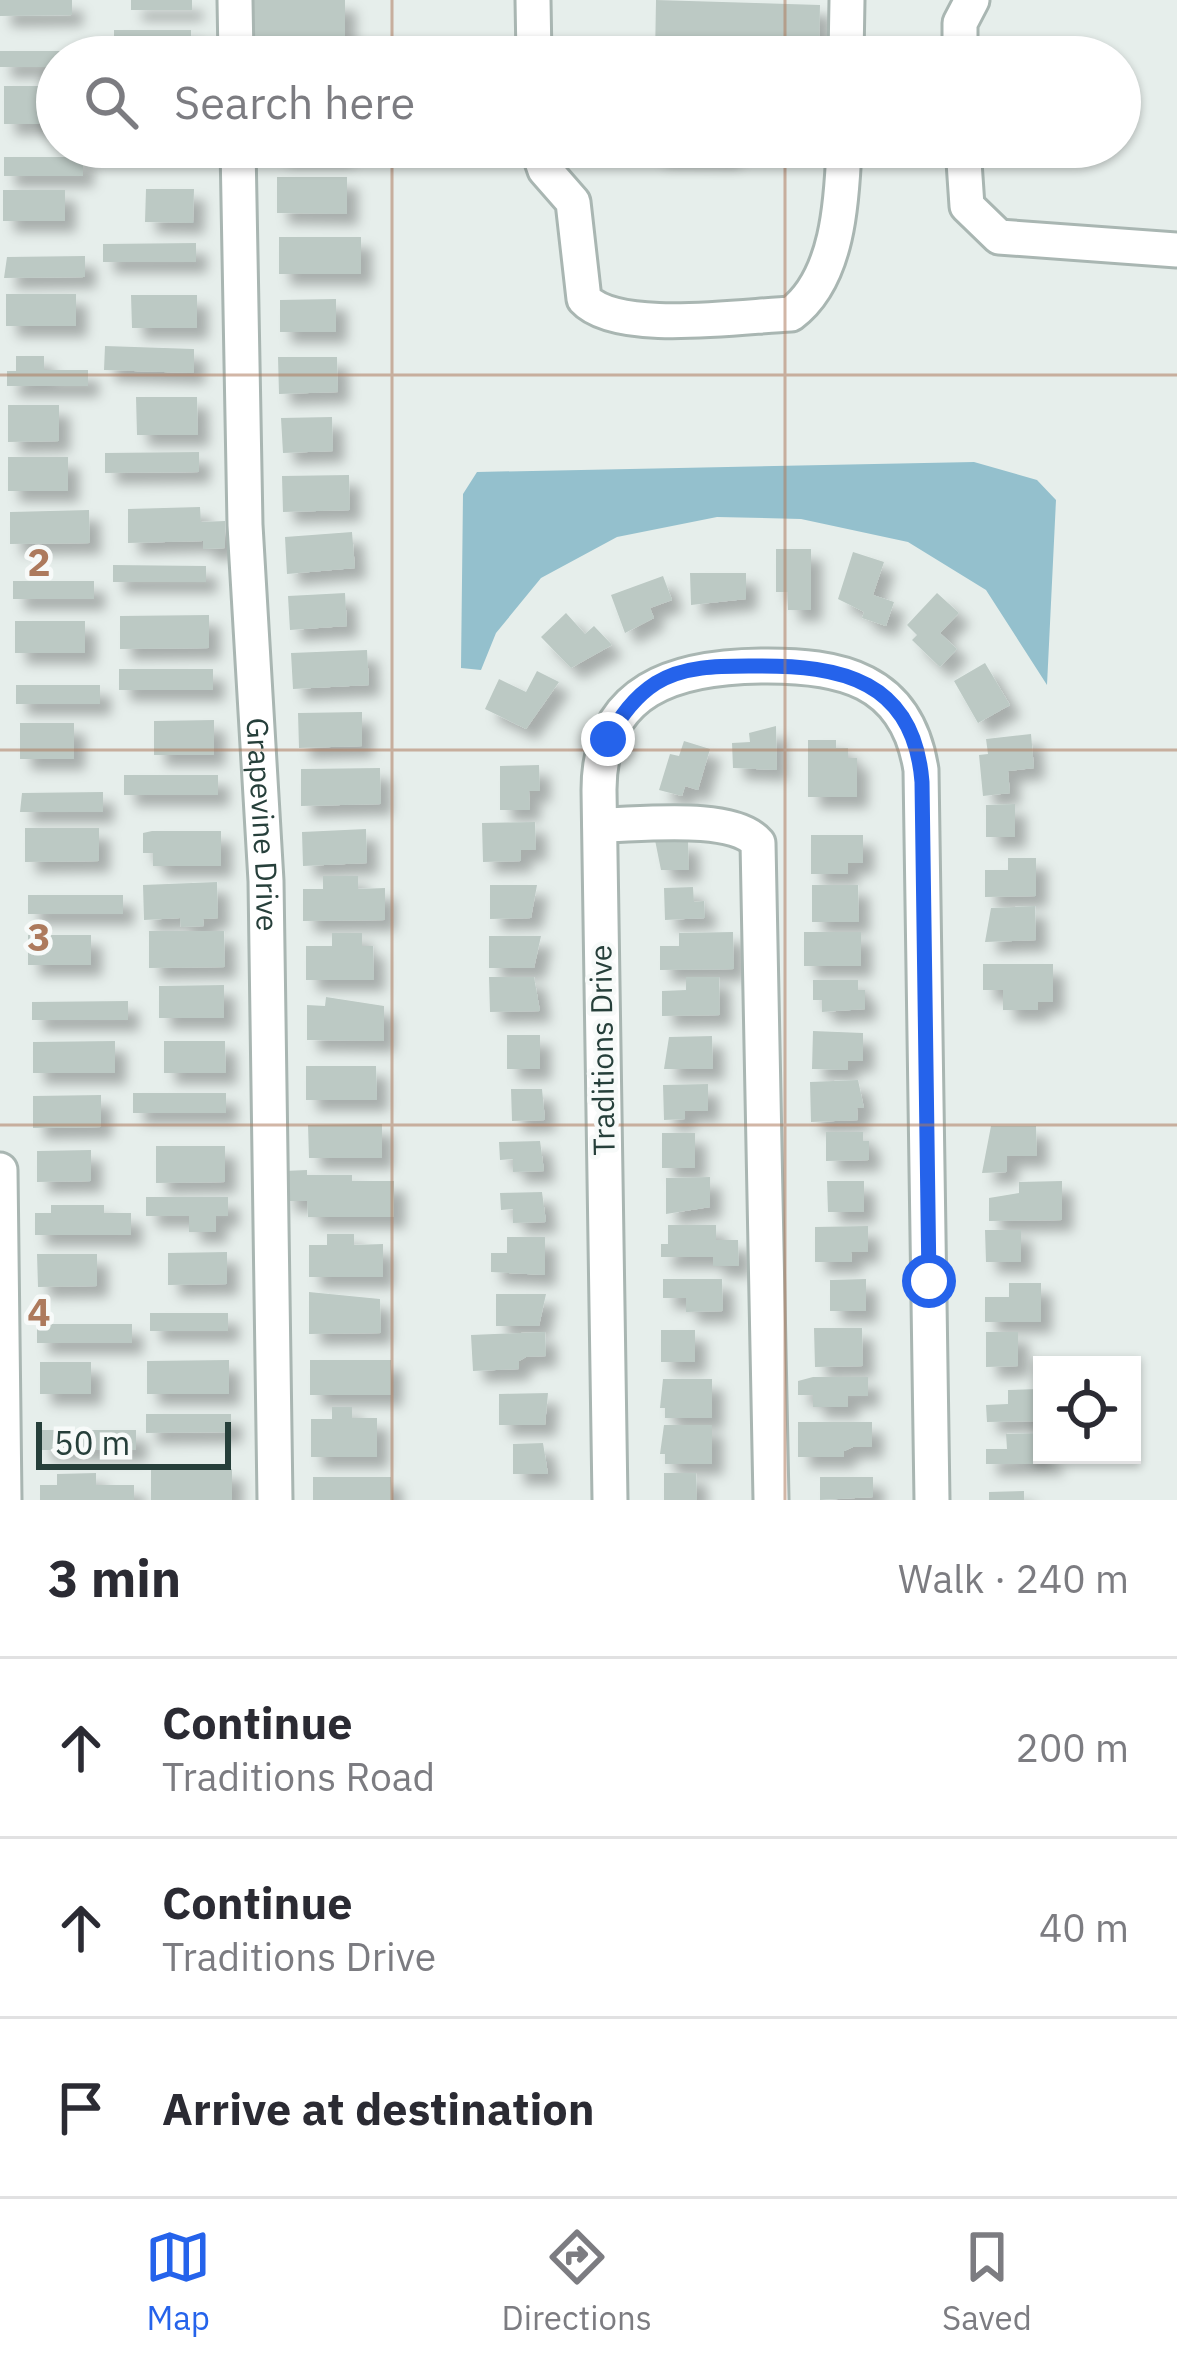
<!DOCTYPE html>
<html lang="en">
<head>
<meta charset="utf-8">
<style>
	:root { --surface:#fff; --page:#f7f7f7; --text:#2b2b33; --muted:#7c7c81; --line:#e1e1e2; --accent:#2563eb }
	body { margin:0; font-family:"IBM Plex Sans",sans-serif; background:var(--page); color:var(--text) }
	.controls { position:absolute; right:36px; bottom:36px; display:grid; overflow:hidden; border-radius:0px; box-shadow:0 3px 9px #0004 }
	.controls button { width:108px; height:108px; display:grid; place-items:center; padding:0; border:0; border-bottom:3px solid var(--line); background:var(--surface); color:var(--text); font:60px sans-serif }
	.scale { position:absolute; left:36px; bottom:30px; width:195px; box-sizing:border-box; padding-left:12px; border:6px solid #263f3a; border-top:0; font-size:33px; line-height:42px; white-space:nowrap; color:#263f3a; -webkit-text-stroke:9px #f7faf9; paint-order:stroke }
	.stop { position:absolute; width:36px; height:36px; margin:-27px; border:9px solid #2563eb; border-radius:50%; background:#fff }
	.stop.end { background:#2563eb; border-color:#fff; box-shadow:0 3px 12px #0008 }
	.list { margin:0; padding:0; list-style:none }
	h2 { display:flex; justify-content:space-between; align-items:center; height:156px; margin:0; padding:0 48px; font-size:51px }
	h2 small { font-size:39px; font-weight:400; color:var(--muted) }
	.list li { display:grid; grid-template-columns:78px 1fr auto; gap:36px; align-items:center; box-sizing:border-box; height:180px; padding:0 48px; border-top:3px solid var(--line) }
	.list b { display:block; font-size:45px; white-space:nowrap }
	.list p { margin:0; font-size:39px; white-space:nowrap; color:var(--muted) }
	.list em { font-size:39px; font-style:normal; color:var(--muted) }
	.icon { flex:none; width:66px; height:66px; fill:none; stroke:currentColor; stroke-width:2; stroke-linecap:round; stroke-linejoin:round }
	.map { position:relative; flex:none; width:1177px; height:1500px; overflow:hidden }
	.search { position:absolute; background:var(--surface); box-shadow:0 3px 9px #0004; left:36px; right:36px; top:36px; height:132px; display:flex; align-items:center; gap:30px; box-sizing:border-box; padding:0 42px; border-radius:66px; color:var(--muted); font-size:45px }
	.sheet { height:696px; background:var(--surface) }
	nav { display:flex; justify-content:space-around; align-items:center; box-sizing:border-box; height:168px; border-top:3px solid var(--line); background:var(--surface); font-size:33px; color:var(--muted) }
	nav a { display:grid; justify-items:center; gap:6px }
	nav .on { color:var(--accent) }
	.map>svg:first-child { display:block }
</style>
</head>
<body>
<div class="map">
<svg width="1177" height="1500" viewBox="0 0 1177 1500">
	<defs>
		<filter id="shadow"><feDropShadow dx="11" dy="11" stdDeviation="6" flood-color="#0004"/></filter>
	</defs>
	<rect width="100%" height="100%" fill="#e6eeeb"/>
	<!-- water -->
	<path fill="#94c0cd" d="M974 462 1037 480 1056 500 1047 685 986 590 908 542 801 519 717 517 617 537 541 578 496 633 481 670 461 668 463 494 477 472Z"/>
	<!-- building -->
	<path fill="#bcc9c4" filter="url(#shadow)" d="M0 0H72V15L0 16Z
		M131 0H192V10H131Z
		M250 0H345V37H251Z
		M656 0 820 5 819 51 731 50V57H655Z
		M114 30H191V49H114Z
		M0 51H94V57H57V67H0Z
		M4 86H57V124H4Z
		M277 147H342V155H277Z
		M654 147H730L729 156 654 155Z
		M4 157H83V176H4Z
		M277 177H347V214L277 213Z
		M146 189H194L193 223 145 222Z
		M3 190H65V221H3Z
		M279 237H361V274H279Z
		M196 243V262H103V244Z
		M85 256V277L4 278 7 257Z
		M6 294H76V326H6Z
		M131 295H197V328H132Z
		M336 299V332H280V300Z
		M105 346 194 349V373L104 370Z
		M16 356H44V370H88V386H7V371H16Z
		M278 357H337L338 392 279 394Z
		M136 397H197L198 435H137Z
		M8 405H59V441L8 442Z
		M332 417 333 451 283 453 281 418Z
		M199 452V472L105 473V453Z
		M8 457H68V491H8Z
		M349 475 350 510 283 512 282 476Z
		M200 507 201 522 225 521V548L203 549V541L128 543V509Z
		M89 510 90 543 10 544V512Z
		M352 532 355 568 287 574 285 537Z
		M776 549H811V610H788V592H776Z
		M853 552 884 562 873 595 894 602 886 626 862 618 864 612 838 599Z
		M113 565 206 566V582H113Z
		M690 573H746V599L691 605Z
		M663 576 672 600 650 608 654 618 625 633 611 595Z
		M13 581H94V599H13Z
		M345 593 347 626 290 630 288 596Z
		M937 593 959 613 940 633 957 649 940 667 912 640 917 635 907 625Z
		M566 613 585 634 594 626 612 645 571 668 541 637Z
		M209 615V648L120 649V616Z
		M15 621H85V653H15Z
		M367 650 369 685 293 689 291 653Z
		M985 663 1010 705 978 723 954 681Z
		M119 669H213V690H119Z
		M537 671 559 682 526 729 485 709 499 679 526 692Z
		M16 685H100V704H16Z
		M362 712V746L299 748 298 713Z
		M214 720V755H154V721Z
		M20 723H74V759H20Z
		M776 726 777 770 733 768 732 743 750 742 749 733Z
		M1031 734 1034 768 1008 771 1010 793 983 796 979 755 988 754 986 739Z
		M808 740H836V748H848V758H857V797H808Z
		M684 741 710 749 698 790 685 786 682 796 659 790 670 754 679 756Z
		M539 765 540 791H529L530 810H500V766Z
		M380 768 381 804 301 806V769Z
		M124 775H218V795H124Z
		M103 792V812H20L22 793Z
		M1015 804V837H986V805Z
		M535 822 536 850H521V861L483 862 482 823Z
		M25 828H99V861L25 862Z
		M366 829 367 863 303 866 302 832Z
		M152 831H221V866H153V853H143V833Z
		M811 835H863V863H848V874H811Z
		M655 840H688L689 870H661Z
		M1008 858H1036V896L985 897V870H1008Z
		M323 876H358V889L385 888V920L303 921V889H323Z
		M217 882 218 918 203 919 204 926 181 927 180 918 144 920 143 885Z
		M490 885H537L531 918 490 919Z
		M812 885H858L859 922H812Z
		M693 887 694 902 704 901 705 918 665 920 664 888Z
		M28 895H123V914H28Z
		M1035 906 1036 940 985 942 991 908Z
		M149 931H224L225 967 149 968Z
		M733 932 734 969 660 970V946H679V933Z
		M804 932H861V966H804Z
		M332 933H362V946H373L374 980H306V946H332Z
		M28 935H91V965H28Z
		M489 936H541L534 968H489Z
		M983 964H1053V1002H1038V1010H1003V990H983Z
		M489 977H534L540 1011 490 1012Z
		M686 977H719L720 1015 662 1016V991L686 990Z
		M813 980H858V990H865V1009L822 1012V1000H813Z
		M224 985V1018H159V986Z
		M326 997 384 1006V1041L307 1040V1005L325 1006Z
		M128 1001V1020H32V1002Z
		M813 1031 863 1033V1061H848V1070L812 1069Z
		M507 1035H540V1069H507Z
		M712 1036 713 1069H664L669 1037Z
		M115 1041V1073H33V1042Z
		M164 1041H225L226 1073H164Z
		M306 1066H376L377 1100H306Z
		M858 1080 864 1108H857L858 1120 811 1122 810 1082Z
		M708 1084V1111H685V1119L664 1120 663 1085Z
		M511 1089H542L545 1120 512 1121Z
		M133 1093H226V1113H133Z
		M101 1095V1127L33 1128V1096Z
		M382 1124V1158H309L308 1125Z
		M991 1126H1036L1037 1156H1007V1172L982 1173Z
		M826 1132H863V1141H869V1160L826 1161Z
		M662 1133H695V1168H662Z
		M540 1141 544 1171 513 1172V1159L500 1160 499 1142Z
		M156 1146H225V1182L156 1183Z
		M91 1150V1181L37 1182V1151Z
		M307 1170V1175H352V1181H394V1217H308L307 1201H284V1171Z
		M710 1177V1207L666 1214V1178Z
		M827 1181H864V1212H828Z
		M1062 1181V1220L989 1221V1198L1019 1193V1182Z
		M542 1192 546 1222 513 1223V1209L501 1210 500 1193Z
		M146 1197H228V1216H216V1232H189V1216H146Z
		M51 1205H104V1213H131V1235H35V1213H51Z
		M668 1225H716V1240H738L739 1266H713V1257H661V1244H668Z
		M868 1226V1252H851L852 1262H815V1227Z
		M985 1230H1021V1262H986Z
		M327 1234H354V1245L383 1244V1277H309V1245H327Z
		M507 1237H545V1275L491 1272V1253H507Z
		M227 1252V1284L168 1285V1253Z
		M37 1254H97V1286L38 1287Z
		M663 1279H722L723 1311 686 1312V1298H663Z
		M866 1279V1311H830V1280Z
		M1009 1283H1041V1322H985V1297H1009Z
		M309 1292 380 1299 381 1333 309 1334Z
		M496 1294H546L539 1326H496Z
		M150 1313H228V1331H150Z
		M37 1324H132V1343H37Z
		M814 1328H862L863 1366 815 1367Z
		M661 1330H695V1362H661Z
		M545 1332 546 1356 526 1357 519 1361V1369L473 1371 471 1335Z
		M986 1332H1018V1366L986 1367Z
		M229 1360V1394H147V1361Z
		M310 1360H391V1395H310Z
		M40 1362H91V1394H40Z
		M813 1377H868V1396H848V1407H813V1395H798V1381Z
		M663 1379H712V1418H665V1408H660Z
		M1039 1389 1040 1421 987 1422 986 1405 1008 1404V1390Z
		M548 1393 545 1425H499V1394Z
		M332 1407H352V1418H377V1457H311V1419H332Z
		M146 1414H231V1432L146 1433Z
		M798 1422H872V1447H853L844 1451V1457H798Z
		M664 1425H712V1464H665V1454H660Z
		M40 1430H136V1450H41Z
		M1042 1433V1455H1052V1464H986V1449H1007L1006 1434Z
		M543 1443 548 1474H513V1444Z
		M151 1469H232V1500H151Z
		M96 1473V1485H134V1500H40V1485H57V1474Z
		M664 1473H696L697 1500H664Z
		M313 1477H391L392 1500H313Z
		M820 1477H873V1497L820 1500Z
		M1024 1491V1500H989V1492Z"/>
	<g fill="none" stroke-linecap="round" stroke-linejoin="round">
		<defs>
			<g id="minor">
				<path d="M235 0 236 57"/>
				<path d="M533 0 534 57"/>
				<path d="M846 57 847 0"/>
				<path d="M960 57V23L972 0"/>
				<path id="s1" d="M238 147 245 525 266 881 275 1500"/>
				<path d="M537 147 545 170 573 202 584 299C617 335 742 316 791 314 838 279 842 201 844 147"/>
				<path d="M963 147 967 206 999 237 1177 250"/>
				<path d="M600 825C638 825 733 813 758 843L771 1500"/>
				<path d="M0 1170 4 1500"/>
				<path d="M610 1500 599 790C599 688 677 667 761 666 839 665 907 678 921 770L932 1500"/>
			</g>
		</defs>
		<!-- minor casing -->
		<use href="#minor" stroke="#a9b6b2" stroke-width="39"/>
		<!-- minor -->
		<use href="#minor" stroke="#fff" stroke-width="33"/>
	</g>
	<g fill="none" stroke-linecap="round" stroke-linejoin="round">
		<!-- route -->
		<path stroke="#2563eb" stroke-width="15" d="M608 739C620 717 634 697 656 683 685 665 722 666 755 666 841 665 914 680 922 782L929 1281"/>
	</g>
	<!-- grid -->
	<path fill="none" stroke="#ad7a5d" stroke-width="3" stroke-opacity="0.55" d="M392 0V57M785 0V57M392 147V1500M785 147V1500M0 375H1177M0 750H1177M0 1125H1177"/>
	<g text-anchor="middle" stroke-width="9" stroke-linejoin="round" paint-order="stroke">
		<!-- street labels -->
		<g font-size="30" fill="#263f3a" stroke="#f7faf9">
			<text dy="10" stroke="none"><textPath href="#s1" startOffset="678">Grapevine Drive</textPath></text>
			<text transform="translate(603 1050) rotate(-91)" y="10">Traditions Drive</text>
		</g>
	</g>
	<g font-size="39" text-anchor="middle" font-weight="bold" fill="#ad7a5d" stroke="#f7faf9" stroke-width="9" stroke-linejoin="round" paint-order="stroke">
		<text x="39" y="576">2</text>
		<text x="39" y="951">3</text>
		<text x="39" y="1326">4</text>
	</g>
</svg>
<div class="controls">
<button><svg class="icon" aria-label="locate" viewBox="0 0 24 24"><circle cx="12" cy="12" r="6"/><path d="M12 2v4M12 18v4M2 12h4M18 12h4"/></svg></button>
</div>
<div class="scale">50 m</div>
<div class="stop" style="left:929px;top:1281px"></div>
<div class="stop end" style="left:608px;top:739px"></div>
<div class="search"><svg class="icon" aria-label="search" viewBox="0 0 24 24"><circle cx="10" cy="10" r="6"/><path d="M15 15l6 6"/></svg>Search here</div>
</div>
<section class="sheet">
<h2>3 min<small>Walk · 240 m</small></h2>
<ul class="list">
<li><svg class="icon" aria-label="ahead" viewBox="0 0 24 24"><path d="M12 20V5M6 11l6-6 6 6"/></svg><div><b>Continue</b><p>Traditions Road</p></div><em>200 m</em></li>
<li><svg class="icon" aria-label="ahead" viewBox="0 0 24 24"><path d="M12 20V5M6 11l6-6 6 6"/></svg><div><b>Continue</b><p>Traditions Drive</p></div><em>40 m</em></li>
<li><svg class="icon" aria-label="arrive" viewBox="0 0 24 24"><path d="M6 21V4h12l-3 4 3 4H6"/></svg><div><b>Arrive at destination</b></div></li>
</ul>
</section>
<nav>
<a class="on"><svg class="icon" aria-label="map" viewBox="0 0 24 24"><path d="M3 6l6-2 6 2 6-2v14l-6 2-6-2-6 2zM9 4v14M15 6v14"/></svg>Map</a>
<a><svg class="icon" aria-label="directions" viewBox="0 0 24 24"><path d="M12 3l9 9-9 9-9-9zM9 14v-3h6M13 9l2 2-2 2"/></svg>Directions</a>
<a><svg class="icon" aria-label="saved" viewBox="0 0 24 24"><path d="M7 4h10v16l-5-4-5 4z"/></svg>Saved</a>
</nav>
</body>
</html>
